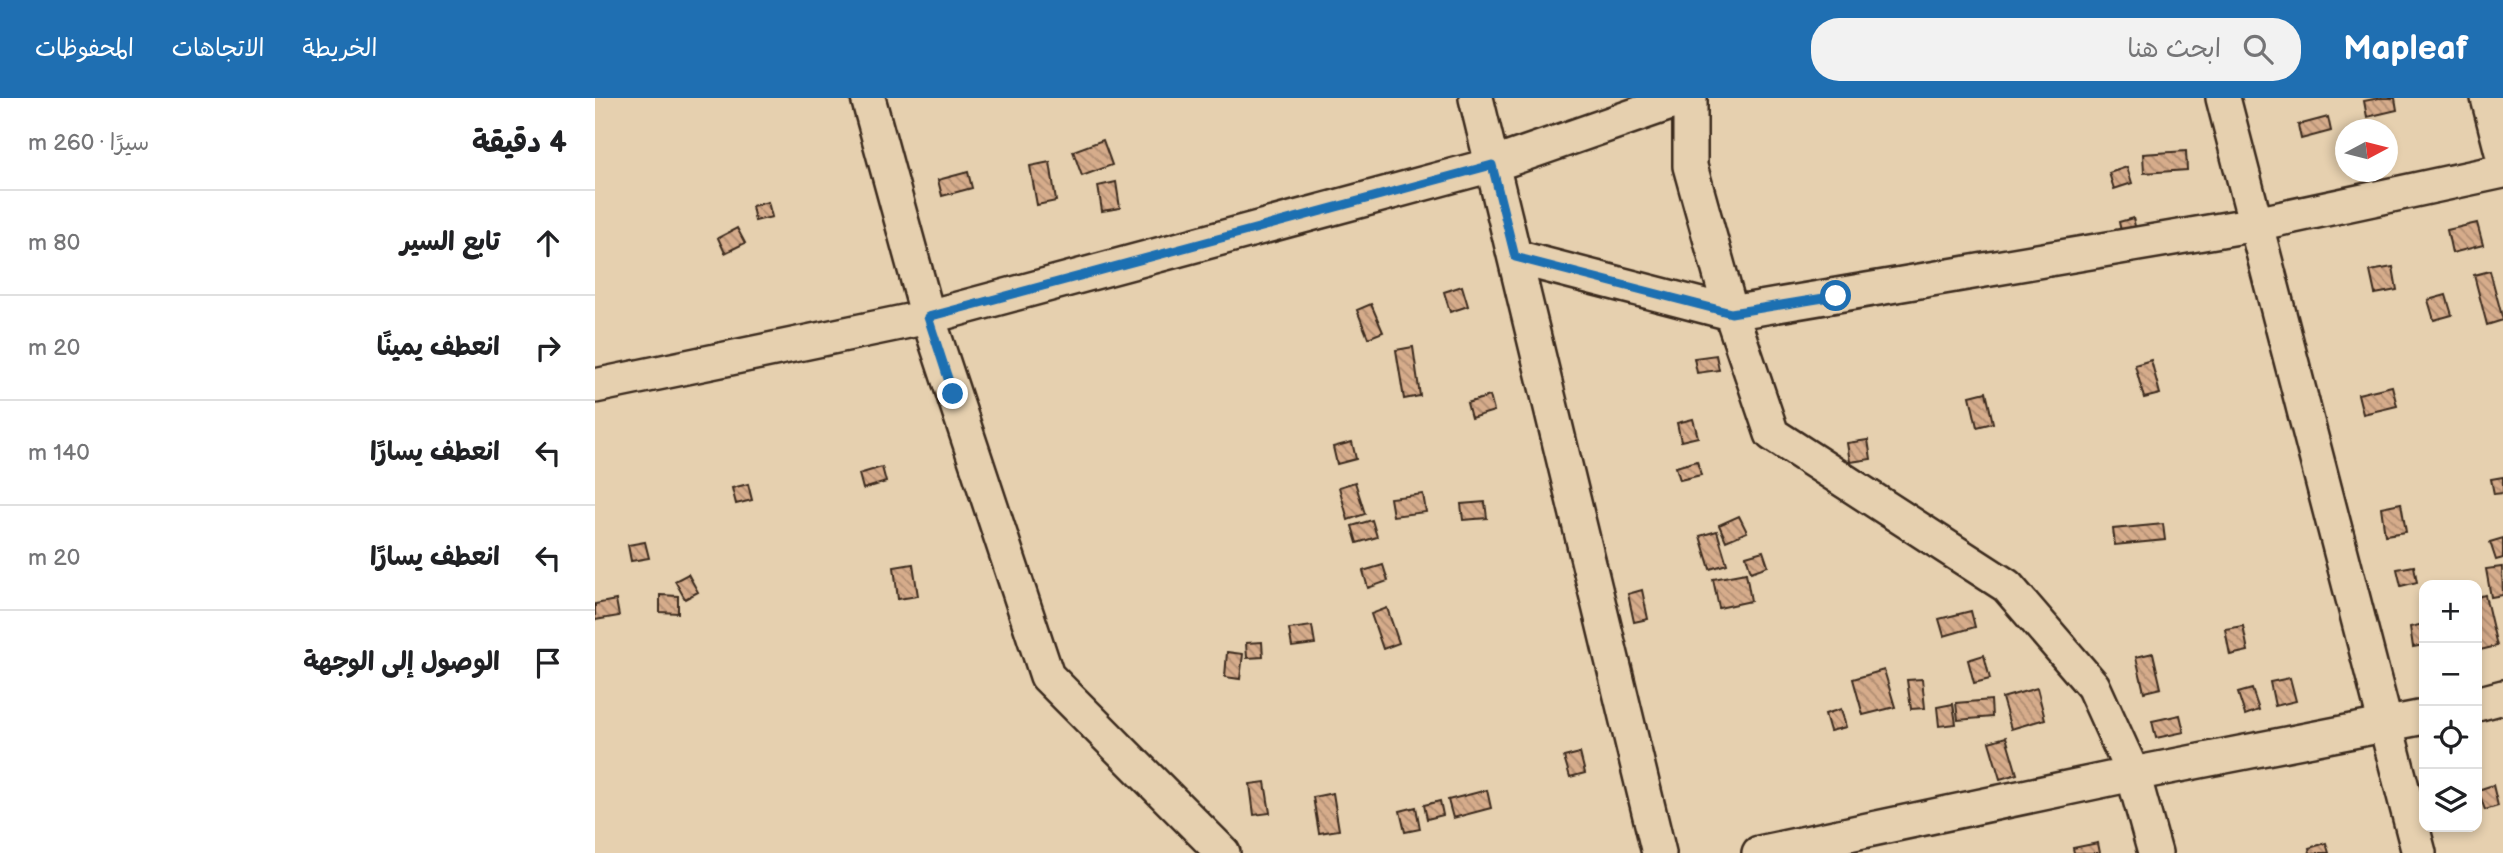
<!DOCTYPE html>
<html lang="ar">
<head>
<meta charset="utf-8">
<style>
	:root { --surface:#fff; --page:#f2f2f2; --text:#202124; --muted:#757577; --line:#e0e0e0; --accent:#1f6fb2 }
	body { margin:0; font-family:"Balsamiq Sans","Playpen Sans Arabic",sans-serif; background:var(--page); color:var(--text); direction:rtl }
	.controls { position:absolute; right:21px; bottom:21px; display:grid; overflow:hidden; border-radius:14px; box-shadow:0 4px 10px #0003 }
	.controls button { width:63px; height:63px; display:grid; place-items:center; padding:0; border:0; border-bottom:2px solid var(--line); background:var(--surface); color:var(--text); font:35px sans-serif }
	.compass { position:absolute; left:1740px; top:21px; width:63px; height:63px; border-radius:50%; background:var(--surface); box-shadow:0 4px 10px #0003; rotate:83deg }
	.stop { position:absolute; width:21px; height:21px; margin:-16px; border:5px solid #1f6fb2; border-radius:50%; background:#fff }
	.stop.end { background:#1f6fb2; border-color:#fff; box-shadow:0 2px 7px #0008 }
	.list { margin:0; padding:0; list-style:none }
	h2 { display:flex; justify-content:space-between; align-items:center; height:91px; margin:0; padding:0 28px; font-size:30px }
	h2 small { font-size:23px; font-weight:400; color:var(--muted) }
	.list li { display:grid; grid-template-columns:46px 1fr auto; gap:21px; align-items:center; box-sizing:border-box; height:105px; padding:0 28px; border-top:2px solid var(--line) }
	.list b { display:block; font-size:26px; white-space:nowrap }
	.list em { font-size:23px; font-style:normal; color:var(--muted) }
	.icon { flex:none; width:38px; height:38px; fill:none; stroke:currentColor; stroke-width:2; stroke-linecap:round; stroke-linejoin:round }
	.map { position:relative; flex:none; width:1908px; height:755px; overflow:hidden; direction:ltr }
	header { display:flex; align-items:center; gap:42px; box-sizing:border-box; height:98px; padding:0 35px; background:var(--accent); color:#fff }
	header strong { font-size:33px }
	nav { display:flex; gap:38px; margin-inline-start:auto; font-size:24px }
	.search { width:490px; height:63px; background:var(--page); display:flex; align-items:center; gap:18px; box-sizing:border-box; padding:0 24px; border-radius:28px; color:var(--muted); font-size:26px }
	main { display:flex }
	aside { flex:1; background:var(--surface) }
	.map>svg:first-child { display:block }
</style>
</head>
<body>
<header>
<strong>Mapleaf</strong>
<div class="search"><svg class="icon" aria-label="search" viewBox="0 0 24 24"><circle cx="10" cy="10" r="6"/><path d="M15 15l6 6"/></svg>ابحث هنا</div>
<nav><a>الخريطة</a><a>الاتجاهات</a><a>المحفوظات</a></nav>
</header>
<main>
<div class="map">
<svg width="1908" height="755" viewBox="0 0 1908 755">
	<defs>
		<pattern id="building-back-hatch" width="6" height="6" patternUnits="userSpaceOnUse" patternTransform="scale(1.75)"><rect width="6" height="6" fill="#d6ac8b"/><path d="M-1 5l2 2M0 0l6 6M5-1l2 2" fill="none" stroke="#af8c71"/></pattern>
	</defs>
	<rect width="100%" height="100%" fill="#e6d0af"/>
	<filter id="ink" filterUnits="userSpaceOnUse"><feTurbulence type="fractalNoise" baseFrequency=".0143" numOctaves="2"/><feDisplacementMap in="SourceGraphic" scale="14" xChannelSelector="R" yChannelSelector="G"/><feConvolveMatrix kernelMatrix="1 2 1 2 8 2 1 2 1" color-interpolation-filters="sRGB"/></filter>
	<g filter="url(#ink)">
		<!-- building -->
		<path fill="url(#building-back-hatch)" stroke="#3b2a1e" stroke-width="2" d="M1784 0H1800L1802 12 1772 19 1769 3Z
			M1733 19 1736 33 1706 41 1703 27Z
			M508 42 517 67 487 78 478 53Z
			M1591 53 1592 72 1549 75 1548 56Z
			M455 64 461 103 442 107 435 68Z
			M1532 69 1537 85 1519 91 1514 75Z
			M373 74 377 90 347 98 343 82Z
			M521 84 525 110 507 113 503 88Z
			M173 104 177 119 160 123 157 108Z
			M1538 120 1544 144 1529 148 1524 124Z
			M1882 125 1888 147 1857 155 1852 132Z
			M142 130 150 145 130 155 123 140Z
			M1798 169 1802 192 1780 196 1775 173Z
			M1895 173 1908 222 1892 227 1879 177Z
			M867 188 873 208 855 214 849 194Z
			M1851 197 1857 217 1839 222 1833 202Z
			M776 206 788 234 773 240 762 212Z
			M818 249 825 298 809 301 801 252Z
			M1121 257 1124 272 1102 275 1099 260Z
			M1556 262 1565 296 1549 300 1540 267Z
			M1797 288 1802 308 1768 316 1763 296Z
			M1391 294 1398 325 1382 329 1375 298Z
			M895 298 899 313 876 320 872 305Z
			M1098 321 1103 339 1086 343 1082 325Z
			M1273 342 1276 361 1255 364 1252 345Z
			M757 344 761 361 742 366 738 349Z
			M1102 363 1106 377 1085 382 1081 369Z
			M287 369 291 384 268 391 264 376Z
			M1908 379V395L1899 396 1896 381Z
			M760 384 770 416 753 422 744 389Z
			M153 386 157 402 141 406 137 390Z
			M828 396 831 414 798 418 795 400Z
			M890 404 892 420 868 422 866 406Z
			M1806 405 1811 434 1790 437 1786 409Z
			M1144 418 1152 434 1131 443 1124 427Z
			M777 422 782 439 762 445 757 428Z
			M1568 426 1570 442 1520 447 1518 431Z
			M1122 433 1132 466 1115 471 1105 438Z
			M1908 440V460L1901 462 1895 444Z
			M50 444 54 460 36 463 33 447Z
			M1168 453 1173 468 1156 474 1151 458Z
			M318 466 323 498 303 501 299 469Z
			M788 467 793 483 773 490 768 473Z
			M1819 468 1822 484 1806 488 1802 471Z
			M1907 469 1908 497 1896 499 1891 471Z
			M1151 475 1156 503 1124 510 1118 481Z
			M93 476 103 494 90 501 80 483Z
			M1047 492 1053 521 1039 524 1033 496Z
			M65 497 83 498V515L65 514Z
			M1890 497 1902 548 1885 552 1882 538V499Z
			M21 502 24 518 0 522V506Z
			M792 510 804 545 788 551 776 516Z
			M1376 513 1380 529 1349 538 1344 521Z
			M1829 526V547L1818 549 1815 529Z
			M717 528 720 546 697 549 694 531Z
			M1648 528 1653 553 1635 557 1630 531Z
			M667 544 668 559 652 560 651 545Z
			M632 554 648 556 645 581 630 579Z
			M1558 555 1566 590 1549 594 1541 559Z
			M1389 557 1395 581 1379 585 1373 562Z
			M1289 572 1300 609 1268 617 1258 581Z
			M1695 580 1701 603 1680 608 1675 584Z
			M1327 581 1330 610 1316 611 1312 582Z
			M1442 590 1450 621 1416 631 1407 600Z
			M1657 591 1664 612 1650 617 1643 595Z
			M1396 602 1397 619 1363 622 1361 605Z
			M1358 606 1361 626 1344 628 1342 609Z
			M1246 611 1251 629 1235 633 1230 616Z
			M1585 617 1589 634 1561 640 1557 623Z
			M1411 639 1422 676 1405 681 1394 644Z
			M985 655 990 675 975 679 969 659Z
			M670 684 675 715 659 717 655 686Z
			M1898 687 1903 708 1890 712 1883 692Z
			M892 692 896 710 858 720 853 702Z
			M738 695 744 732 724 735 718 699Z
			M845 703 848 717 832 721 829 707Z
			M821 709 825 731 810 734 805 713Z
			M1503 745 1505 755H1479L1478 750Z
			M1731 745 1734 755H1715L1714 750Z"/>
		<g fill="none" stroke-linecap="round" stroke-linejoin="round">
			<defs>
				<path id="minor" d="M273 0 333 219 452 578 628 755
					M881 0 1064 755
					M1095 0V68L1136 215 1177 336 1412 488 1498 588 1538 676 1560 755
					M1628 0 1824 755
					M1893 0 1908 58
					M920 159 1136 215 1661 126 1908 73
					M0 288 333 219 897 67 1090 0
					M1882 606 1908 599
					M1164 755 1538 676 1829 619"/>
			</defs>
			<!-- minor casing -->
			<use href="#minor" stroke="#3b2a1e" stroke-width="38"/>
			<!-- minor -->
			<use href="#minor" stroke="#e6d0af" stroke-width="33"/>
		</g>
	</g>
	<g fill="none" stroke-linecap="round" stroke-linejoin="round" filter="url(#ink)">
		<!-- route -->
		<path stroke="#1f6fb2" stroke-width="9" d="M358 296 333 219 897 67 920 159 1136 215 1241 198"/>
	</g>
</svg>
<div class="controls">
<button>+</button>
<button>−</button>
<button><svg class="icon" aria-label="locate" viewBox="0 0 24 24"><circle cx="12" cy="12" r="6"/><path d="M12 2v4M12 18v4M2 12h4M18 12h4"/></svg></button>
<button><svg class="icon" aria-label="layers" viewBox="0 0 24 24"><path d="M12 4l9 5-9 5-9-5zM3 14l9 5 9-5"/></svg></button>
</div>
<svg class="compass" viewBox="-18 -18 36 36"><path d="M0-13l5 13h-10z" fill="#e53935"/><path d="M0 13l5-13h-10z" fill="#757577"/></svg>
<div class="stop" style="left:1241px;top:198px"></div>
<div class="stop end" style="left:358px;top:296px"></div>
</div>
<aside>
<h2>4 دقيقة<small>سيرًا · 260 m</small></h2>
<ul class="list">
<li><svg class="icon" aria-label="ahead" viewBox="0 0 24 24"><path d="M12 20V5M6 11l6-6 6 6"/></svg><div><b>تابع السير</b></div><em>80 m</em></li>
<li><svg class="icon" aria-label="right" viewBox="0 0 24 24"><path d="M7 20v-9h11M14 6l5 5-5 5"/></svg><div><b>انعطف يمينًا</b></div><em>20 m</em></li>
<li><svg class="icon" aria-label="left" viewBox="0 0 24 24"><path d="M17 20v-9H6M10 6l-5 5 5 5"/></svg><div><b>انعطف يسارًا</b></div><em>140 m</em></li>
<li><svg class="icon" aria-label="left" viewBox="0 0 24 24"><path d="M17 20v-9H6M10 6l-5 5 5 5"/></svg><div><b>انعطف يسارًا</b></div><em>20 m</em></li>
<li><svg class="icon" aria-label="arrive" viewBox="0 0 24 24"><path d="M6 21V4h12l-3 4 3 4H6"/></svg><div><b>الوصول إلى الوجهة</b></div></li>
</ul>
</aside>
</main>
</body>
</html>
